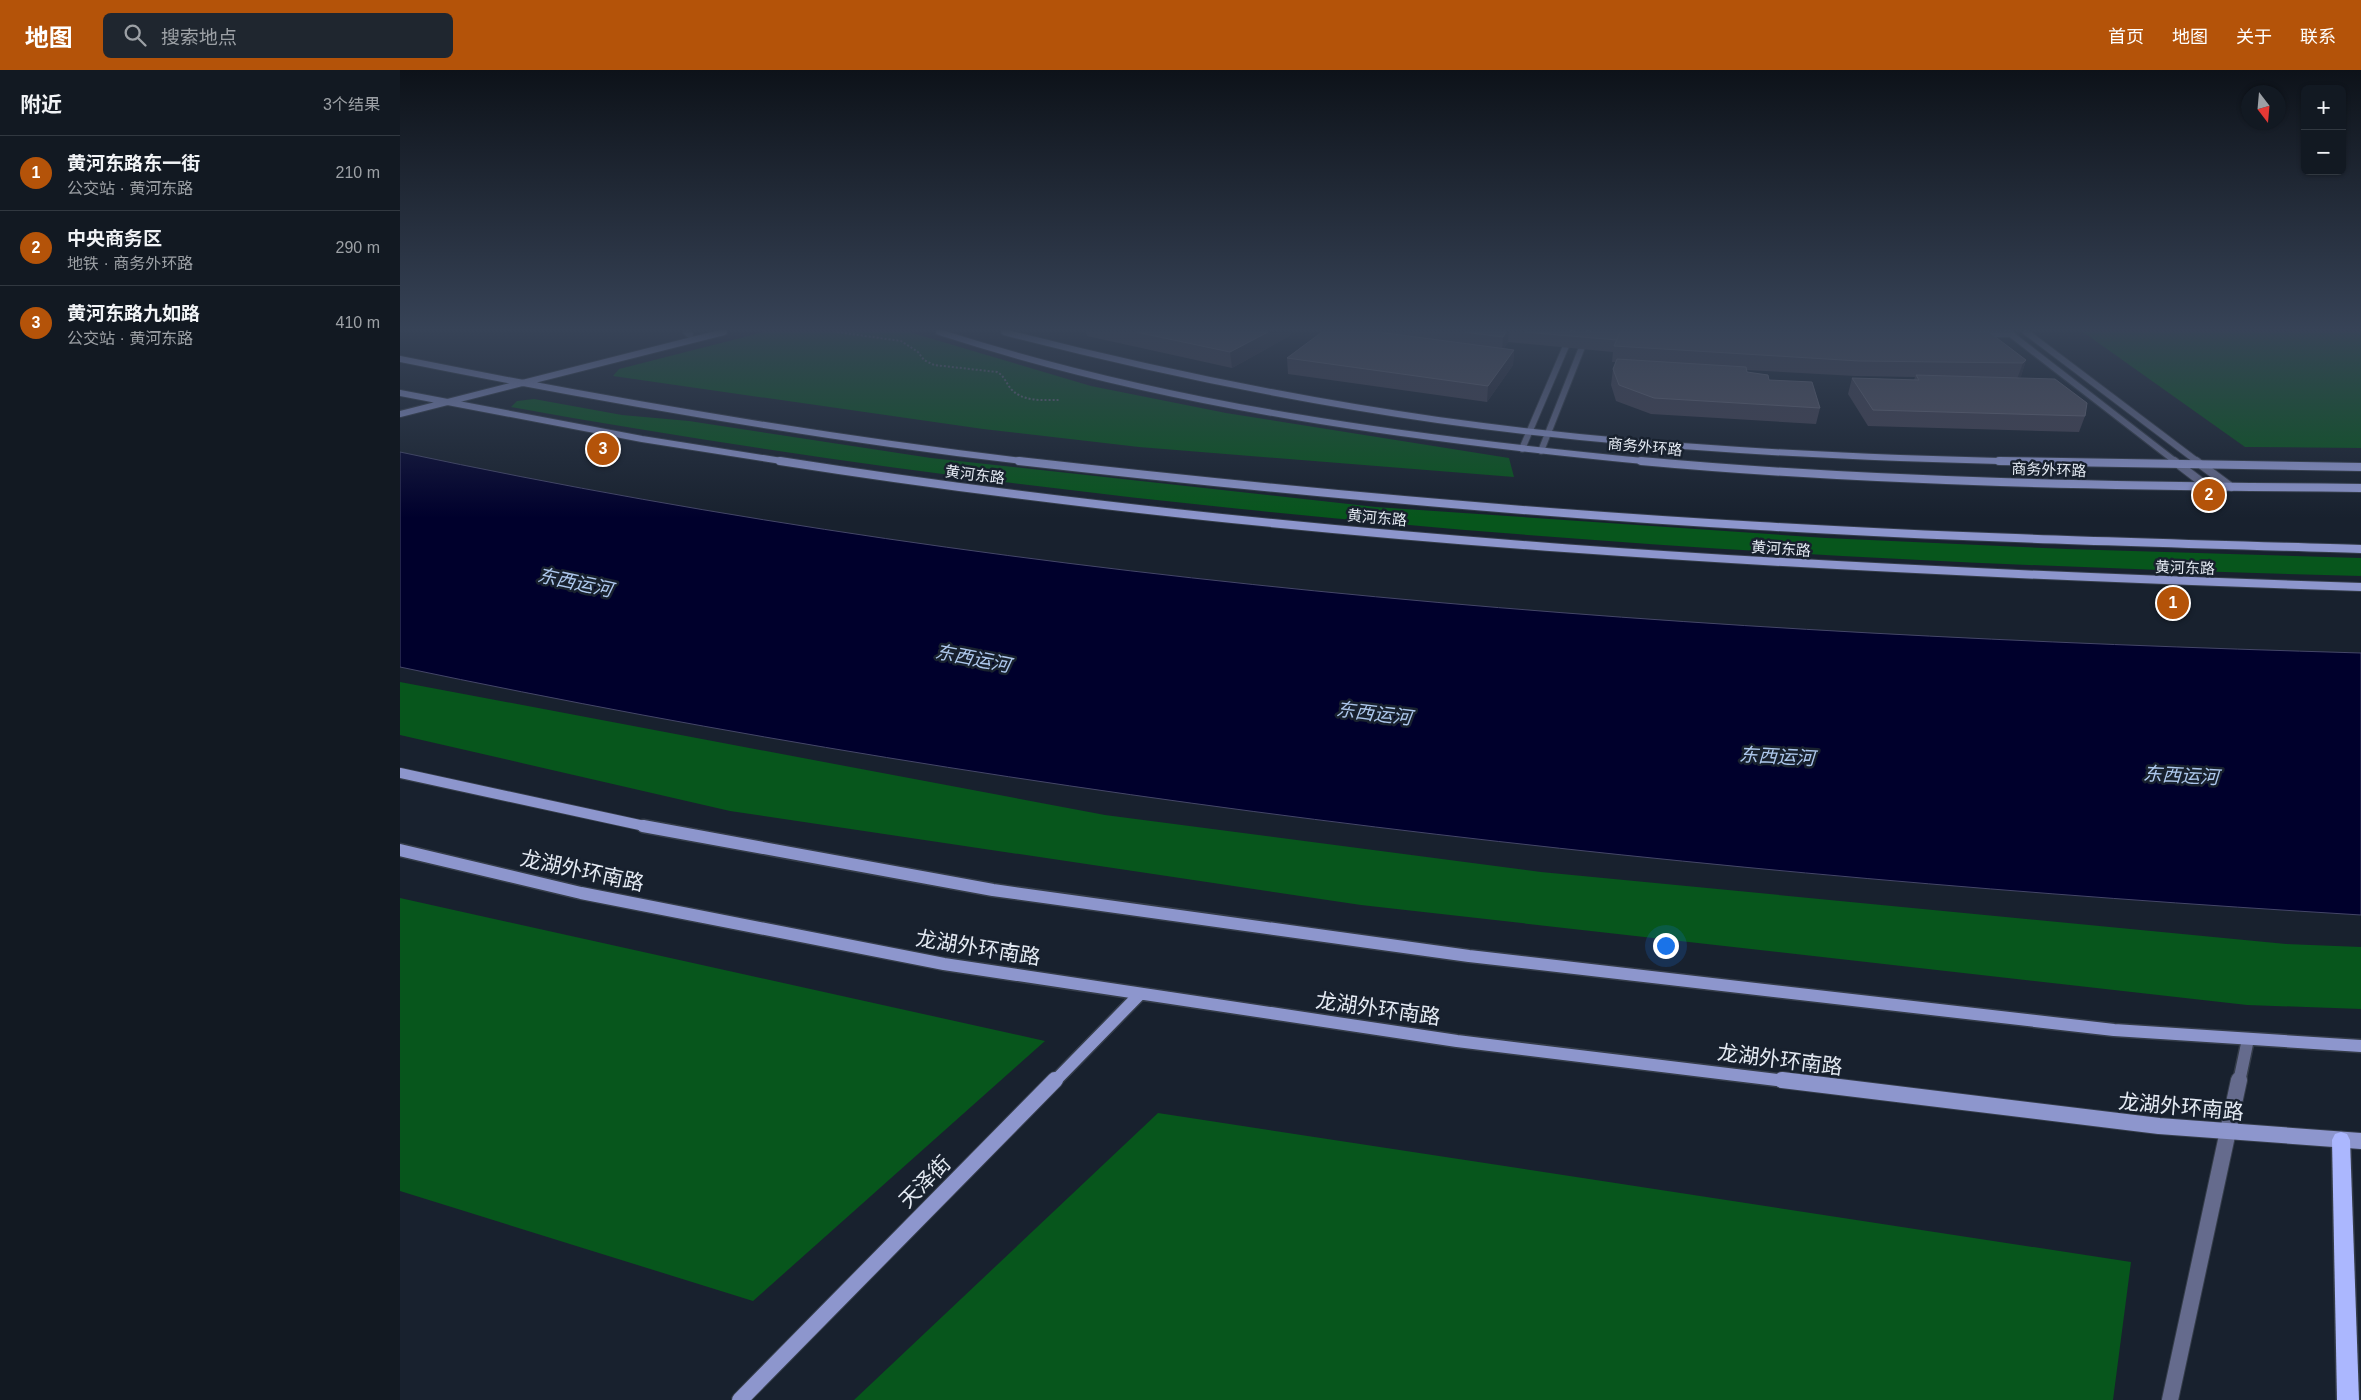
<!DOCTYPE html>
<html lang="zh">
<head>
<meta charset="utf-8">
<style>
	:root { --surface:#121922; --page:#1f262f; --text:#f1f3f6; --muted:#9ca0a5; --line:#313840; --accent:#b45309 }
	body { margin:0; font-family:Helvetica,"Noto Sans SC",sans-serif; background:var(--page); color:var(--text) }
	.controls { position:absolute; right:15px; top:15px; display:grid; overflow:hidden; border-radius:8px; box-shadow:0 1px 4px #0004 }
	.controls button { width:45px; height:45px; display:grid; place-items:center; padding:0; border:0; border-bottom:1px solid var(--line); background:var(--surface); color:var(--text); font:25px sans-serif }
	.compass { position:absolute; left:1841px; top:15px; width:45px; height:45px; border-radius:50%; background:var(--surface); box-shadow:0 1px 4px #0004; rotate:164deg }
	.you { position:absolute; left:1265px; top:875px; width:18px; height:18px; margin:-12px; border:4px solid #fff; border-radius:50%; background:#1a73e8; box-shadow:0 0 0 8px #1a73e833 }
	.badge { display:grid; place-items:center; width:32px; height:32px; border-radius:50%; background:var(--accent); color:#fff; font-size:16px; font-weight:700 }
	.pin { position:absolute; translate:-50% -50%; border:2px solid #fff; box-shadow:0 1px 5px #0006 }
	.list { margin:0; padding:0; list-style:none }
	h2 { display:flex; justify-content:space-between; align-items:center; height:65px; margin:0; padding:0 20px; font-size:21px }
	h2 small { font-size:16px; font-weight:400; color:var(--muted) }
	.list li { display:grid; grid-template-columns:32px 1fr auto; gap:15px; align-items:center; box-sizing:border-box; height:75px; padding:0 20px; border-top:1px solid var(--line) }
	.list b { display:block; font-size:19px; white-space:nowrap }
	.list p { margin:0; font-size:16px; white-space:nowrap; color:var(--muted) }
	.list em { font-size:16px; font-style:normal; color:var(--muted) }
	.icon { flex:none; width:28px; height:28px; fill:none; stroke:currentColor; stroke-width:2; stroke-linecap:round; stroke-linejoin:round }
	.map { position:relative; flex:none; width:1961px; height:1330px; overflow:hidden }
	header { display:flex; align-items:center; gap:30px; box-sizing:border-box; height:70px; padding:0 25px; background:var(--accent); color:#fff }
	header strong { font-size:24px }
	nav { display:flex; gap:28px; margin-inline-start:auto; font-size:18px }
	.search { width:350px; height:45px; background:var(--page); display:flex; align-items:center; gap:12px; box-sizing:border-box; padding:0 18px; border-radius:8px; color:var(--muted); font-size:19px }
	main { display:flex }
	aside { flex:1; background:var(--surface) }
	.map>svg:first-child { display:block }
</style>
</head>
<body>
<header>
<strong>地图</strong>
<div class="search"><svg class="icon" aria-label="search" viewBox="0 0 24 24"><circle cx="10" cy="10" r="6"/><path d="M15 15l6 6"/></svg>搜索地点</div>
<nav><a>首页</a><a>地图</a><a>关于</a><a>联系</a></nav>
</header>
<main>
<aside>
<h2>附近<small>3个结果</small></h2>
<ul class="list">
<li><span class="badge">1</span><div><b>黄河东路东一街</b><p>公交站 · 黄河东路</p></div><em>210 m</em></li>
<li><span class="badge">2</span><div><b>中央商务区</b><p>地铁 · 商务外环路</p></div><em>290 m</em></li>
<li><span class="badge">3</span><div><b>黄河东路九如路</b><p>公交站 · 黄河东路</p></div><em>410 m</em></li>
</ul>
</aside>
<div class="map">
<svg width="1961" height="1330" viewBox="0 0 1961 1330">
	<rect width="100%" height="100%" fill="#18212e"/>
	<!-- green -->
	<path fill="#07561c" d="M364 262H509L691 316 826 343 1109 388 1114 407 739 377 583 359 213 306 219 299Z
		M1683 262H1961V378L1845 377Z
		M134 329 222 345 289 351 531 388 976 437 1426 468 1667 479 1961 488V506C1341 491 721 447 111 337L117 331Z
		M0 612 705 745 1141 802 1886 874 1961 877V939L1847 935 961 835 330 741 0 665Z
		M0 828 645 971 353 1231 0 1121Z
		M758 1043 1731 1192 1713 1330H454Z"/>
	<!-- water -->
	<path fill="#00002c" stroke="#444668" d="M0 382C644 519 1304 564 1961 583V845C1301 805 647 733 0 597Z"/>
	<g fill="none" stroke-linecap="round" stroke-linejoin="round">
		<defs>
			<path id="lane" d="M286 262 290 265
				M1580 264H1611"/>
			<path id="street-far3" d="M1608 262 1776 392
				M1626 262 1798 392
				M1122 379 1172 262
				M1141 381 1188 262"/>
			<path id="street-far2" d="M1774 391 1808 417
				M1796 391 1831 417"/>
			<path id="street-far1" d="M1839 1012 1848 969"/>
			<path id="street" d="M1770 1330 1839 1010"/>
			<path id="secondary-far4" d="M539 262C770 337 1014 369 1254 392
				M604 262C747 299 892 329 1038 350 1238 378 1441 388 1643 392
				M0 289C209 331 418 367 630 392
				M0 323 242 369 388 392
				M0 344 324 262"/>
			<path id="secondary-far3" d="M380 391C903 473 1432 500 1961 517
				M619 391C866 419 1112 442 1360 456 1560 468 1761 473 1961 479
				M1241 391C1480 413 1721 416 1961 418
				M1599 391 1961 397"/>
			<path id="secondary-far2" d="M0 703 249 757"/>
			<path id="secondary-far1" d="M243 756 593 820 1069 886 1714 960 1961 976
				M0 780 181 823 544 894 1057 971 1393 1012
				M654 1012 740 924"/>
			<path id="secondary" d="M1382 1010 1759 1056 1961 1071
				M340 1330 655 1010"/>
			<path id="primary" d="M1941 1062 1947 1064 1950 1070 1959 1330H1937L1932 1070 1935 1064Z"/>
		</defs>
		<!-- lane casing -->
		<use href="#lane" stroke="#353d4a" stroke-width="8"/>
		<!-- street-far3 casing -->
		<use href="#street-far3" stroke="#353d4a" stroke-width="8"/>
		<!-- street-far2 casing -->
		<use href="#street-far2" stroke="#353d4a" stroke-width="10"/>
		<!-- street-far1 casing -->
		<use href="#street-far1" stroke="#353d4a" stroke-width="15"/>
		<!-- street casing -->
		<use href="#street" stroke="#353d4a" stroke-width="18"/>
		<!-- secondary-far4 casing -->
		<use href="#secondary-far4" stroke="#353d4a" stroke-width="8"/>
		<!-- secondary-far3 casing -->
		<use href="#secondary-far3" stroke="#353d4a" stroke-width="10"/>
		<!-- secondary-far2 casing -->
		<use href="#secondary-far2" stroke="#353d4a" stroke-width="12"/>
		<!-- secondary-far1 casing -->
		<use href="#secondary-far1" stroke="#353d4a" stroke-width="15"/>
		<!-- secondary casing -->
		<use href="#secondary" stroke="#353d4a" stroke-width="18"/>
		<!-- primary casing -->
		<use href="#primary" stroke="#353d4a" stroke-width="3"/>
		<!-- path -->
		<path stroke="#656d78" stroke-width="2" stroke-dasharray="2 2" stroke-linecap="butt" d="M437 262 501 271 518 282 524 290 534 295 597 302C605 306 606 314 612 320 624 332 644 330 659 330"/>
		<!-- lane -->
		<use href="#lane" stroke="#656b8d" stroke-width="6"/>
		<!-- street-far3 -->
		<use href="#street-far3" stroke="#656b8d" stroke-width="6"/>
		<!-- street-far2 -->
		<use href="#street-far2" stroke="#656b8d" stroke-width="8"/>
		<!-- street-far1 -->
		<use href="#street-far1" stroke="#656b8d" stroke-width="12"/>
		<!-- street -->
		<use href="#street" stroke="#656b8d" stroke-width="16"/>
		<!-- secondary-far4 -->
		<use href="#secondary-far4" stroke="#8d96cd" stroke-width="6"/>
		<!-- secondary-far3 -->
		<use href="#secondary-far3" stroke="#8d96cd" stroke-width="8"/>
		<!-- secondary-far2 -->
		<use href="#secondary-far2" stroke="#8d96cd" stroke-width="10"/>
		<!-- secondary-far1 -->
		<use href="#secondary-far1" stroke="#8d96cd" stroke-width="12"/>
		<!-- secondary -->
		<use href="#secondary" stroke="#8d96cd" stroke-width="16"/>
		<!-- primary -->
		<use href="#primary" fill="#abb7fe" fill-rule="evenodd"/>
	</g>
	<!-- wall -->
	<path fill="#444252" d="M686 262H890L891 265 832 298 687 266Z
		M922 262H1589L1626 290 1621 306 1618 308 1685 346 1679 362 1468 356 1448 324 1452 308 1514 310 1515 307 1455 306 1346 300 1347 302 1369 310 1420 338 1416 354 1251 344 1216 331 1211 315 1213 299 1216 292H1212L1213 282 1108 272 1104 278 1114 280 1113 295 1087 332 888 304 887 288Z"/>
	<!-- shaded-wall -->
	<path fill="#2b2d3c" d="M868 262H890L891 265 832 298 830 282Z
		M1106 262H1109L1108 272 1102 282 1103 267Z
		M1114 280 1113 295 1087 332 1088 316Z
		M1626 290 1621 306 1617 309 1623 293Z"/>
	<!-- building -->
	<path fill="#555463" stroke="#6c6b7a" d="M736 262H868L830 282Z
		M922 262H978L1114 280 1088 316 887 288Z
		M1064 262H1106L1103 267Z
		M1124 262H1220L1217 270Z
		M1220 262H1589L1626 290 1623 293 1459 291 1214 276Z
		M1217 289 1346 297 1347 302 1368 305 1369 310 1412 312 1420 338 1254 328 1219 315 1213 299Z
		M1516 305 1655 309 1687 333 1685 346 1473 340 1452 308 1519 310Z"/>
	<!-- sky -->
	<linearGradient id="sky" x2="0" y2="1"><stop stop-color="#0d1219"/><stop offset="0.58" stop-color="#374357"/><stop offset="1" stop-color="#374357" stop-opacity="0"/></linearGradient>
	<rect width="1961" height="448" fill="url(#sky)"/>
	<g text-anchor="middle" stroke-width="5" stroke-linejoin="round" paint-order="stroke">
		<!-- far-street labels -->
		<g font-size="15" fill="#e4eaf3" stroke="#18212e">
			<text transform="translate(1245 377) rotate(5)" y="5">商务外环路</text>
			<text transform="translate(1649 400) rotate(2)" y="5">商务外环路</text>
			<text transform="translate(575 405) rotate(7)" y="5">黄河东路</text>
			<text transform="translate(977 448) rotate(5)" y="5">黄河东路</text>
			<text transform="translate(1381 479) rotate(4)" y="5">黄河东路</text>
			<text transform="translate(1785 498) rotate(2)" y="5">黄河东路</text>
		</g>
		<!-- water labels -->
		<g font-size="19" font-style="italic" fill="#adc7ec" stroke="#18212e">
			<text transform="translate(175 512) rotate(12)" y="7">东西运河</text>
			<text transform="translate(573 588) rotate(11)" y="7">东西运河</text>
			<text transform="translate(974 643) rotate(7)" y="7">东西运河</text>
			<text transform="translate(1377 686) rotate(3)" y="7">东西运河</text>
			<text transform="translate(1781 705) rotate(3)" y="7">东西运河</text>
		</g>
		<!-- near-street labels -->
		<g font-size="21" fill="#e4eaf3" stroke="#18212e">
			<text transform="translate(182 801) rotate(12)" y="7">龙湖外环南路</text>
			<text transform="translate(578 878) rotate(9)" y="7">龙湖外环南路</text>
			<text transform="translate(978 939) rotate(8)" y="7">龙湖外环南路</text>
			<text transform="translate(1380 990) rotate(7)" y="7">龙湖外环南路</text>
			<text transform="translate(1781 1037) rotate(5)" y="7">龙湖外环南路</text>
			<text transform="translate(525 1112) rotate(-45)" y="7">天泽街</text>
		</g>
	</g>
</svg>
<div class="controls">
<button>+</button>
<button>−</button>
</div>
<svg class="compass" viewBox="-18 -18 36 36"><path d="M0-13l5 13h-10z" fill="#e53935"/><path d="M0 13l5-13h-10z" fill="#9ca0a5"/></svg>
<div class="you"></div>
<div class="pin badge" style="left:1773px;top:533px">1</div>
<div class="pin badge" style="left:1809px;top:425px">2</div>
<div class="pin badge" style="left:203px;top:379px">3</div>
</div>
</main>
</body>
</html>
